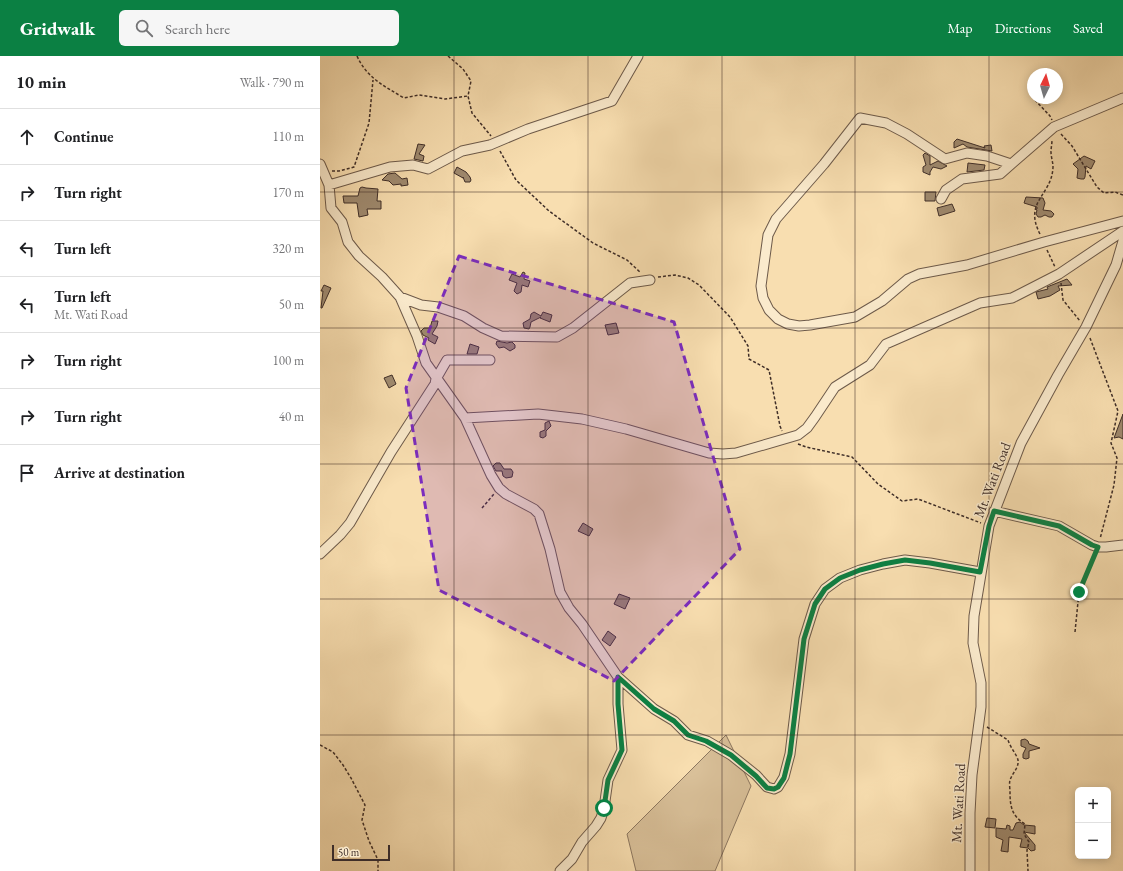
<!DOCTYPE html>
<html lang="en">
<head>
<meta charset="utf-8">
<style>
	:root { --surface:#fff; --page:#f6f6f6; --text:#202124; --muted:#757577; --line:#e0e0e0; --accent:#0b8043 }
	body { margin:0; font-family:"EB Garamond",serif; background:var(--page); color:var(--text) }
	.controls { position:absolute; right:12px; bottom:12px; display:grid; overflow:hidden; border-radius:6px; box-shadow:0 2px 10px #0003 }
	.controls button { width:36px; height:36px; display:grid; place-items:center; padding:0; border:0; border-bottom:1px solid var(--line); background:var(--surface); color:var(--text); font:20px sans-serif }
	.compass { position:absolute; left:707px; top:12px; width:36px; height:36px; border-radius:50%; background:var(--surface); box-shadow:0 2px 10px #0003; rotate:5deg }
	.scale { position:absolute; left:12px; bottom:10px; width:58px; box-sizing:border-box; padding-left:4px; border:2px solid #3f2e28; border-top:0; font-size:11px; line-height:14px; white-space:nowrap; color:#3f2e28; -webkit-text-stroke:3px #faeacc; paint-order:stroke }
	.stop { position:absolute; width:12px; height:12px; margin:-9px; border:3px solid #0b8043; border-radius:50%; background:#fff }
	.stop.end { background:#0b8043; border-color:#fff; box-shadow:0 1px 4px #0008 }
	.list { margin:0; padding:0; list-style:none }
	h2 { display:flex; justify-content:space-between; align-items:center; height:52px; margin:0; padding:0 16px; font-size:17px }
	h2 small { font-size:13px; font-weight:400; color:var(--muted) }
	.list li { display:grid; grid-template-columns:26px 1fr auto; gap:12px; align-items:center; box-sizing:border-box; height:56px; padding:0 16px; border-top:1px solid var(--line) }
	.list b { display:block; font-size:15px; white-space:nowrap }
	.list p { margin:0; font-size:13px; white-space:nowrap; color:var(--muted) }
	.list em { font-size:13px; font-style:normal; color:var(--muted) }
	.icon { flex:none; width:22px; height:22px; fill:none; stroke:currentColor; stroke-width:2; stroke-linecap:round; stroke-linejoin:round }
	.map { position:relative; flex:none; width:803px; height:815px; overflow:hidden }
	header { display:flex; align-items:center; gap:24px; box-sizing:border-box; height:56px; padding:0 20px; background:var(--accent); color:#fff }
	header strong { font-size:19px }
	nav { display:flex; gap:22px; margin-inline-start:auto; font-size:14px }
	.search { width:280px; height:36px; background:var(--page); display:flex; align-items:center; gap:10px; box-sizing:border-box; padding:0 14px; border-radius:6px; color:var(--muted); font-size:15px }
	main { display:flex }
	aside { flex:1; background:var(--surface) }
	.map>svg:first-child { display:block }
</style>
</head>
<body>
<header>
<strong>Gridwalk</strong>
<div class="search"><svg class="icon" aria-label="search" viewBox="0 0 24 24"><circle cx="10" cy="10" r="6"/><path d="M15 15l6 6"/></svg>Search here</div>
<nav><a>Map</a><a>Directions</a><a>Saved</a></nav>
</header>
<main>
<aside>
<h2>10 min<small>Walk · 790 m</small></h2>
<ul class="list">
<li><svg class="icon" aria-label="ahead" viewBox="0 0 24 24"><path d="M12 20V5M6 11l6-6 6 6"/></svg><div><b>Continue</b></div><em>110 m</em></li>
<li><svg class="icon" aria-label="right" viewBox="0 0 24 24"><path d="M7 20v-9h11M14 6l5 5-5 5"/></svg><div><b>Turn right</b></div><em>170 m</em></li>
<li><svg class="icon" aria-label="left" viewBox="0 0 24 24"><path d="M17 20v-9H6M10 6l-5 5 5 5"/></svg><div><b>Turn left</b></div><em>320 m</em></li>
<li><svg class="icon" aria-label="left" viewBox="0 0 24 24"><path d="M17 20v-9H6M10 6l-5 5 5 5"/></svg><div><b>Turn left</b><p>Mt. Wati Road</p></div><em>50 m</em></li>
<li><svg class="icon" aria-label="right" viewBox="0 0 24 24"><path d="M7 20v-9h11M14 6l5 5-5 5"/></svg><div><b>Turn right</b></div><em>100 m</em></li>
<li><svg class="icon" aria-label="right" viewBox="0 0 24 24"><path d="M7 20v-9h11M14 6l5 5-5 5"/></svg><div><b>Turn right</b></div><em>40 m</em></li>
<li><svg class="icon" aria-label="arrive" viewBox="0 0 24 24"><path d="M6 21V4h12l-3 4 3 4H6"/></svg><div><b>Arrive at destination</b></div></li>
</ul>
</aside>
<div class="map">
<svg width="803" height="815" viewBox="0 0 803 815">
	<rect width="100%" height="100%" fill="#f8deb0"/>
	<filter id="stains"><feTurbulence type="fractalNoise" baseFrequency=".005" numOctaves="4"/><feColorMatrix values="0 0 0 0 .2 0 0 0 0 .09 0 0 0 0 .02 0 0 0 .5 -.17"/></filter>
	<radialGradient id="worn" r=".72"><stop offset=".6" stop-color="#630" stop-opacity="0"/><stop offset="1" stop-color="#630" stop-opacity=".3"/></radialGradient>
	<!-- green -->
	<path fill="#d9c099" stroke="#8c7760" d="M406 679 431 730 395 815H316L307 778Z"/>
	<!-- building -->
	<path fill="#9f8a6f" stroke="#3f2e28" d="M637 83 665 92 664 90 671 89 672 95 647 91 643 88 634 92V86Z
		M98 88 105 89 99 98 104 100 103 105 94 103Z
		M605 97 610 100V109L618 105 627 110 621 113 613 111 610 116V119L603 116V111L606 109 603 99Z
		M764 100 775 105 771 113 766 110 765 121 764 123H761L757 122 758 113 753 108Z
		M648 107 665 109 664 114 647 116Z
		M137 111 146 116 150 121 151 124 150 126H145L143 121V122L134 117Z
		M75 117 82 123 87 122 88 129 81 130V128L73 129 69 125 62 124 68 118Z
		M42 131 46 132 58 133 57 145H61V153H47L48 159 39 161 37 147H24L23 140H38L40 132Z
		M605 136H616L615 145H605Z
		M706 141 723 142 725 147 723 154 731 155 734 158 732 161H729L725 159 721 161H718L716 158 717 154 715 153H717V151L704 147Z
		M632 148 635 155 619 160 617 152Z
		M203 216 205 217 204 223 210 225 208 231 202 229 201 236 197 238 194 235 197 227 189 224 192 218 200 221Z
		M747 223 752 229 738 230 740 234 730 240 718 243 716 236 728 233 727 231Z
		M4 229 11 232 2 252H1L3 235H1Z
		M223 256 232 259 230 266 220 262 221 261 211 266 210 271 209 273 204 272 203 267 210 263 211 258 214 256 221 260Z
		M112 265H118L117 270 112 278 118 281 115 288 108 284 109 282 103 279 101 275 104 272H110Z
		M296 267 299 277 288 279 285 269Z
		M177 285 187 287 192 286 195 289V292L190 295 184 291 179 292 176 288Z
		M150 288 159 291 157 298H147Z
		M72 319 76 328 69 332 64 322Z
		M803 358V383L799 381 794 382Z
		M229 365 231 370 226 375V380L223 382 220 381V376L225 374V367Z
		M176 407H180L184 413H191L193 416 192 421 186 422 183 420 182 415H176L173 410Z
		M263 467 273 473 269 480 258 475Z
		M299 538 310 542 305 553 294 548Z
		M288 575 296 581 290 590 282 584Z
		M705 683 708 685 709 688 720 692 709 695V702L706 703 703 702V698L706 692 701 690V684Z
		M667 762 676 763 675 772 665 771Z
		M700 766 704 769 715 770V778L704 776 715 789V794L711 795 708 792 700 791 702 783 689 781 688 796 681 795 683 784 676 781V772L686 773 687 769 690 770V774H693L696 767Z"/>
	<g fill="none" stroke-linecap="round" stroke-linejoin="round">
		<defs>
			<path id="minor" d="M0 108 9 129 11 152 22 166 28 186 39 200 62 221 80 241 97 280 106 307 145 362 171 419 179 432 186 438 214 453 219 458 230 493 240 536 249 552 262 568 298 621 334 653 354 665 368 679 387 685 411 699 436 719 447 731 454 733 458 731 464 721 470 698 484 583 495 548 505 533 520 522 540 514 563 508 585 504 610 507 660 516
				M691 108 667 100 647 97 625 103 587 78 566 67 540 62 504 108 456 163 448 179 441 230 443 242 449 254 458 263 468 268 479 270 490 269 535 261 562 245 588 223 599 218 647 209 724 186 803 165
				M9 129 70 111 93 109 108 113 142 95 170 89 208 73 292 45 318 0
				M621 143 626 134 642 123 680 118 734 71 803 42
				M80 241 101 249 118 251 144 260 163 272 181 280 237 281 253 272 310 227 330 224
				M145 362 218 358 262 363 306 373 389 397 403 398 416 397 478 379 487 372 495 361 515 331 550 309 566 288 660 247 692 242 739 218 803 175
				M674 455 739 470 772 489 778 491H786L803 489
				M0 498 20 479 30 467 71 396 115 328 116 323 127 304H170
				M240 815 252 803 262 786 276 770 281 762 284 752 288 724 302 694 298 648V621
				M650 815V757L652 719 661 651V627L653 587 654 560 669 470 701 387 738 319 766 271 796 209 803 185"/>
		</defs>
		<!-- minor casing -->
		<use href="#minor" stroke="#6d5a4a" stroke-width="11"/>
		<!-- path -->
		<path stroke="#3f2e28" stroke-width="1.5" stroke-dasharray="3 2" stroke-linecap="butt" d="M37 0C47 22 64 30 84 42L99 39 125 43 148 40
			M128 0 143 13 151 25 148 40 152 57 171 80
			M715 44 730 60 732 64
			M741 78 752 90 777 131 784 137 795 136 803 139
			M180 95 196 124 229 155 273 187 307 204 321 217
			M12 115H19L34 111 49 67 53 24
			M720 178C703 145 732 140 733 111 733 106 731 101 731 96 731 92 732 88 732 84
			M727 194 735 211
			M338 221 355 219 368 222 379 229 410 261 428 290 429 303 449 314 460 370 462 375
			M741 227 743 244 760 265
			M770 282 798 355 791 387 797 402 794 429 780 483
			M478 388 486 391 532 401 558 428 582 445 598 443 661 467
			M162 452 174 438
			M755 576 759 536 775 498
			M667 671 688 684C690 691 697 699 698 704 699 712 693 716 690 724 689 727 690 733 690 736 690 751 692 760 705 768L704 778 709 786 707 794 708 815
			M0 689 13 696 23 709 31 722 45 749 42 764 49 785 58 804V815"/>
		<!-- minor -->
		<use href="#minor" stroke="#faeacc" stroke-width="9"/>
	</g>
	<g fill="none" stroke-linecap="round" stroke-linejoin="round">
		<!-- route -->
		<path stroke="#0b8043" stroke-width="5" d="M284 752 288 724 302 694 298 648V621L334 653 354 665 368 679 386 685 411 699 436 720 447 732 454 733 458 731 464 722 470 698 484 583 495 548 505 533 520 522 540 514 563 508 585 504 610 507 660 516 669 470 674 455 739 470 772 489 778 491 759 536"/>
	</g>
	<!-- marked area -->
	<path fill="#7b2cbf" fill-opacity="0.2" stroke="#7b2cbf" stroke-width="3" stroke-dasharray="8 5" stroke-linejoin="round" d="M139 200 354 266 420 493 294 625 119 534 86 332Z"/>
	<!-- grid -->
	<path fill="none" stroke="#3f2e28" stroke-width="1" stroke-opacity="0.55" d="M134 0V815M268 0V815M402 0V815M535 0V815M669 0V815M0 136H803M0 272H803M0 408H803M0 543H803M0 679H803"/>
	<g text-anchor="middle" stroke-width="3" stroke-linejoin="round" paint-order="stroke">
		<!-- street labels -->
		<g font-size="14" fill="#3f2e28" stroke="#faeacc">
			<text transform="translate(672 424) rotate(-69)" y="5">Mt. Wati Road</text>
			<text transform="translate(638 747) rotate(-87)" y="5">Mt. Wati Road</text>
		</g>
	</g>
	<rect width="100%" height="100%" filter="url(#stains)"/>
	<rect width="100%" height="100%" fill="url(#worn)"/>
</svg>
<div class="controls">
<button>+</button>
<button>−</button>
</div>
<svg class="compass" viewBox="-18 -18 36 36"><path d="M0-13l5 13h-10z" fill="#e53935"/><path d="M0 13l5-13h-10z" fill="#757577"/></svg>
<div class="scale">50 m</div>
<div class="stop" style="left:284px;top:752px"></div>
<div class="stop end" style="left:759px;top:536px"></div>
</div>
</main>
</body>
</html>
